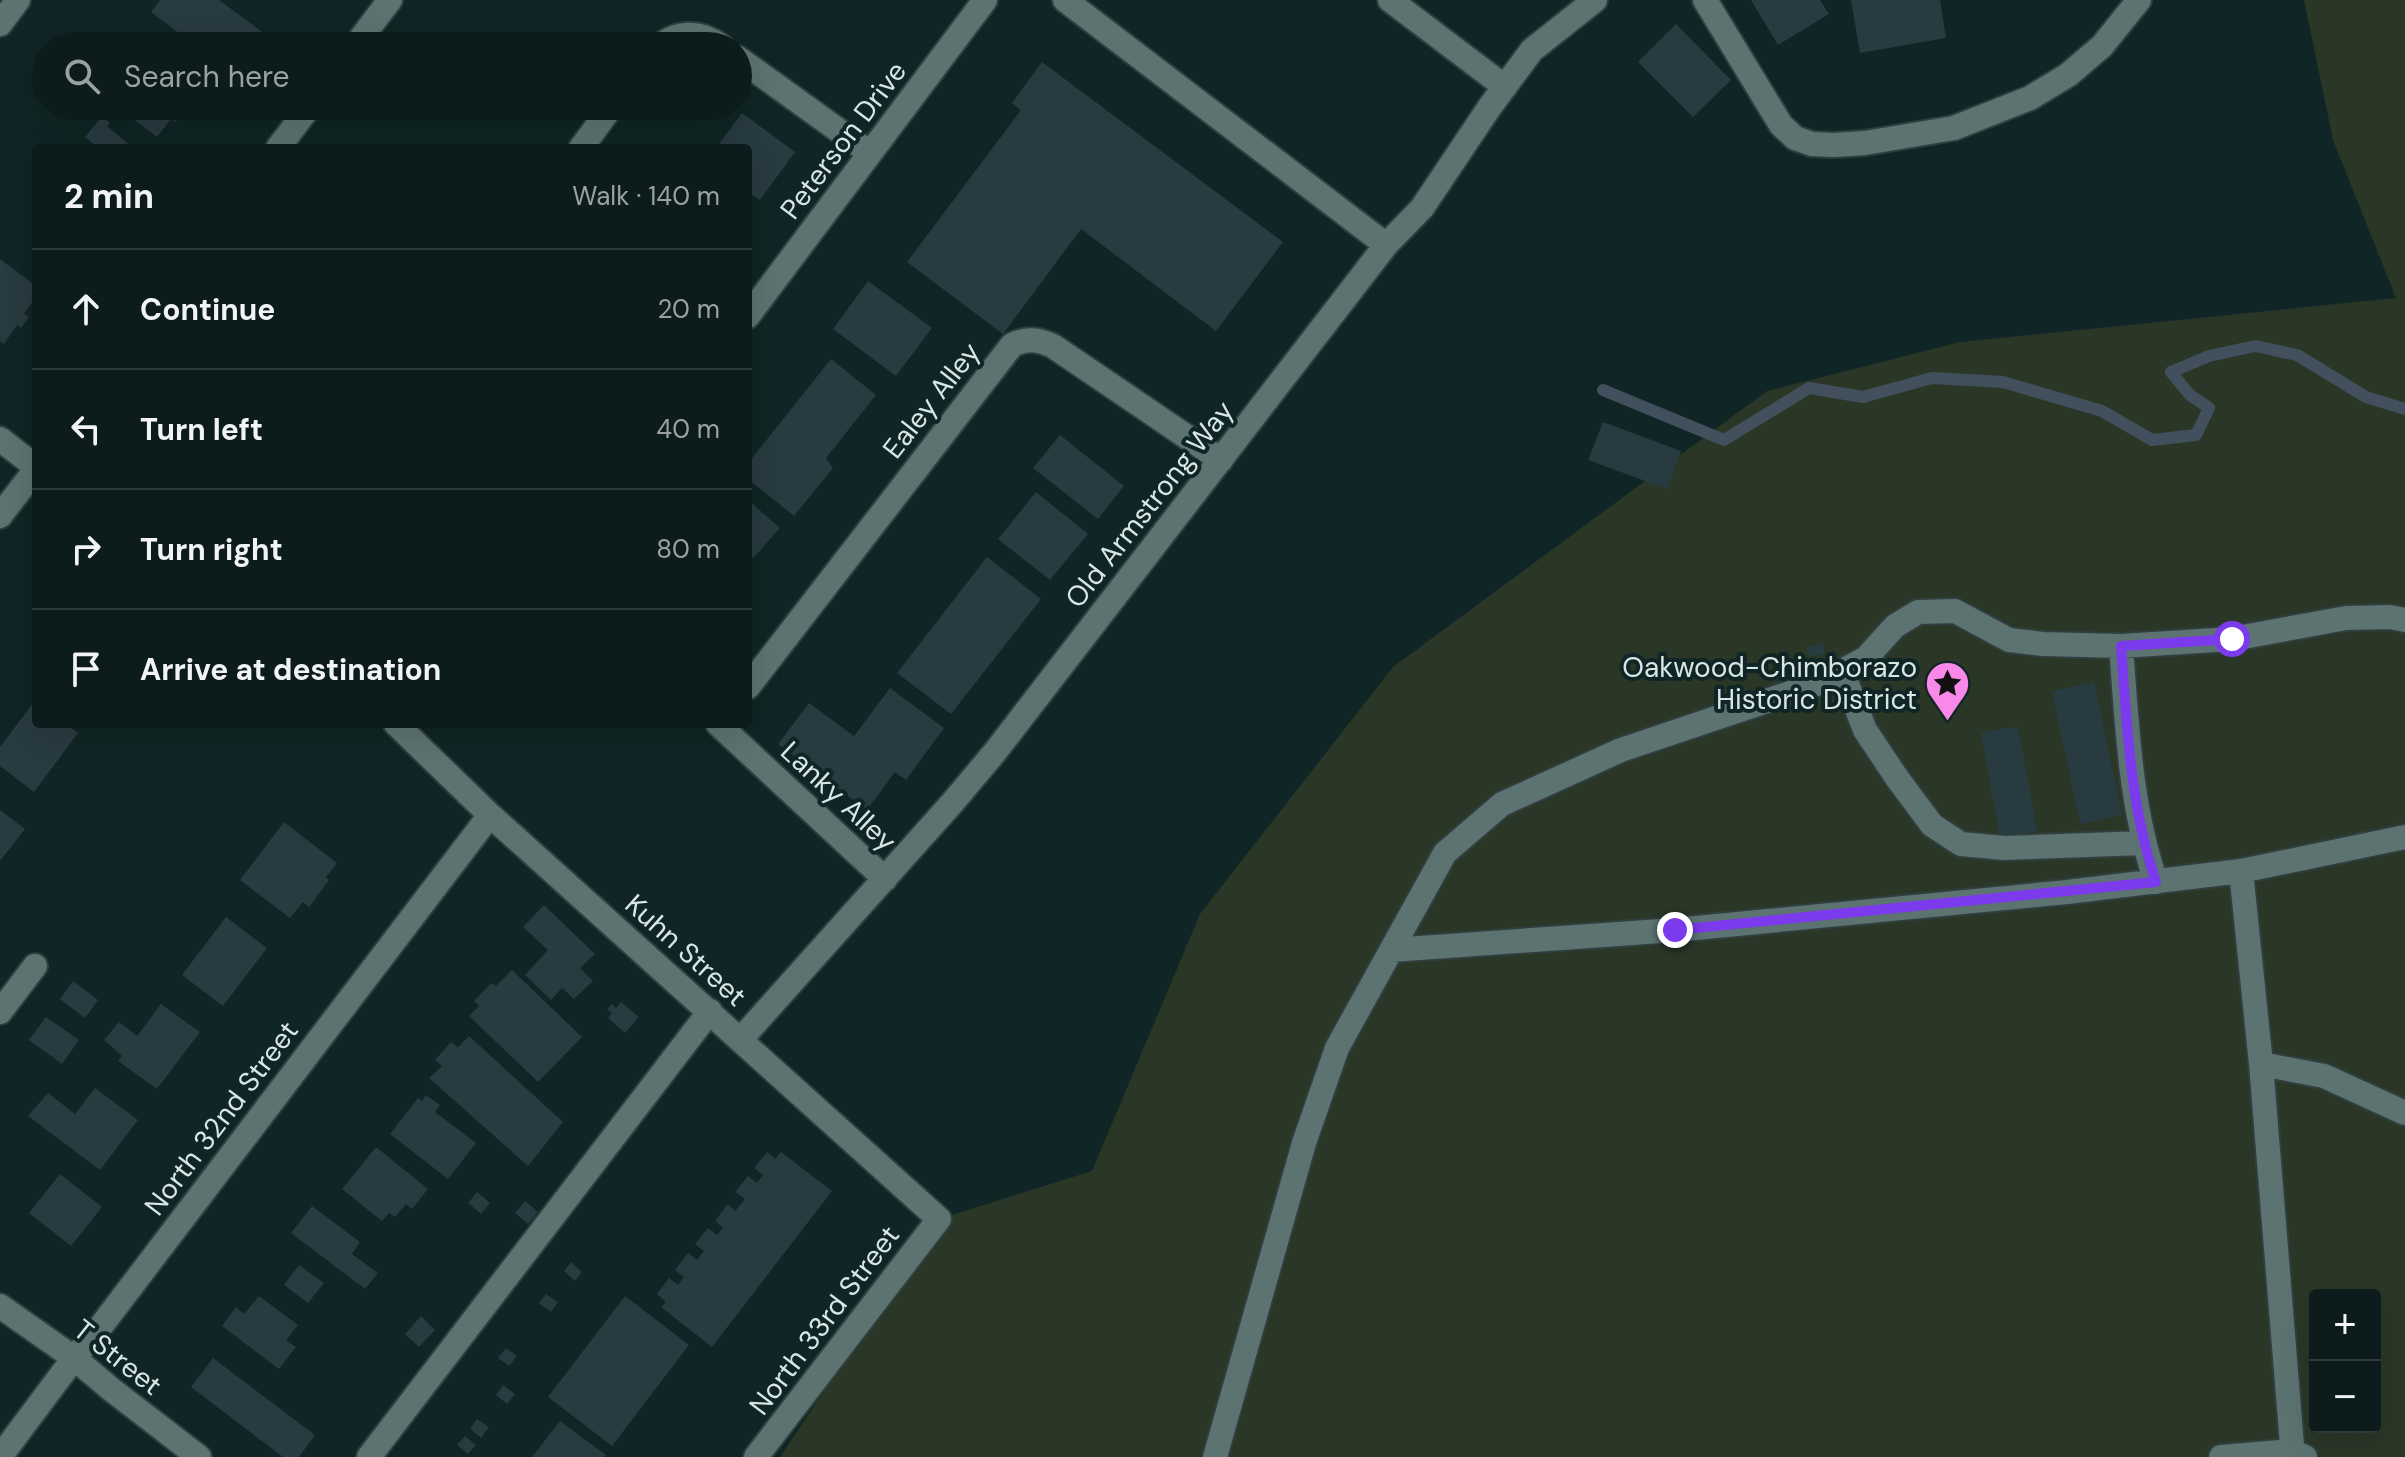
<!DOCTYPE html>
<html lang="en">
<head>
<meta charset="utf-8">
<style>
	:root { --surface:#0c1c1c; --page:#152525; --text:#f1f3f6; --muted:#9aa1a3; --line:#2c3a3b }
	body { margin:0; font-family:"DM Sans",sans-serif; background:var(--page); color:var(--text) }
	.controls { position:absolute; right:24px; bottom:24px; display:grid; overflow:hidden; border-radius:8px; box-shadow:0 8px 32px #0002 }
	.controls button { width:72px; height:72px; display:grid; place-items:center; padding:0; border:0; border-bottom:2px solid var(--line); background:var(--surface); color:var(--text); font:40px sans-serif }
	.stop { position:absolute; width:24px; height:24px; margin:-18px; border:6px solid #7c3aed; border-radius:50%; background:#fff }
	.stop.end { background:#7c3aed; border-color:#fff; box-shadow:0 2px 8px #0008 }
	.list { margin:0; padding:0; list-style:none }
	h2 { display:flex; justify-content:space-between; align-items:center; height:104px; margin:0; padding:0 32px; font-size:34px }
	h2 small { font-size:26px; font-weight:400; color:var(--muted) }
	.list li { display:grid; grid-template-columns:52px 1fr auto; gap:24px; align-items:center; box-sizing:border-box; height:120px; padding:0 32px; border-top:2px solid var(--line) }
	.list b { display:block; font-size:30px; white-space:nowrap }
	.list em { font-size:26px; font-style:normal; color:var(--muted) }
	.icon { flex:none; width:44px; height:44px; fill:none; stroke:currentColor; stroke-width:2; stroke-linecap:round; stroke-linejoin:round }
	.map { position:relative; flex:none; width:2405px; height:1457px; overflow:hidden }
	.search { position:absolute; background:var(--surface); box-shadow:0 8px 32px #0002; left:32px; top:32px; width:720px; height:88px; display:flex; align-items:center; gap:20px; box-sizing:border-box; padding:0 28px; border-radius:44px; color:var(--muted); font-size:30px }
	.panel { position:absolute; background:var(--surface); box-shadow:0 8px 32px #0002; left:32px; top:144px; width:720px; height:584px; border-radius:8px }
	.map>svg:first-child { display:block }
</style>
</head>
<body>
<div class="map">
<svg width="2405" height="1457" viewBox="0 0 2405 1457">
	<rect width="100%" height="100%" fill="#102525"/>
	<!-- green -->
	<path fill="#2a3727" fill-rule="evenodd" d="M2304 0H2405V1457H780L939 1219 1092 1171 1200 914 1393 667 1767 391 1960 342 2396 298 2333 140ZM2315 1295H2375V1427H2315Z"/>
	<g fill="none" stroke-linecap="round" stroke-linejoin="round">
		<!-- stream -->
		<path stroke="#41505c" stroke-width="12" d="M1603 390 1724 440 1809 388 1863 397 1932 378 2003 382 2102 411 2152 440 2196 435 2209 408 2190 395 2171 372 2209 356 2255 346 2297 355 2366 397 2405 409"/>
	</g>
	<!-- building -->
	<path fill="#283b41" d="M160 0H219L268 36 261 46H196L151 12Z
		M1751 0H1820L1829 14 1778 45Z
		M1851 0H1940L1946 38 1860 53Z
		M1676 24 1731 80 1693 117 1638 62Z
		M1042 62 1283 242 1216 331 1081 229 1003 334 907 262 1021 110 1012 103Z
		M125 106H187L175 122 171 119 157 137 122 110Z
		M742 113 795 152 760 200 748 192V148H716Z
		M102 116 110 123 107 126 133 148H99L85 137Z
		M0 259 36 286V297L24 314 29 317 21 328 17 325 4 344 0 341Z
		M868 281 932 328 896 376 833 329Z
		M831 359 876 395 826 458 833 468 794 516 748 479V463Z
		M1603 422 1681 451 1667 489 1588 460Z
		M1060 435 1124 486 1098 519 1033 468Z
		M1036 492 1088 534 1050 580 998 539Z
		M748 500 780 528 748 564Z
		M987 557 1041 599 951 714 897 673Z
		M1823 643 1825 654 1809 657 1806 647Z
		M2094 682 2122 815 2080 824 2052 691Z
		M890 688 944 728 906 780 895 772 867 810 778 744 809 703 854 736Z
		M36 699V724H66L78 733 34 792 0 766V747Z
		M2018 726 2037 831 2000 838 1981 733Z
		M0 810 25 829 0 861Z
		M284 822 337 863 326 877 329 880 309 907 303 902 290 918 240 880Z
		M544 905 595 954 580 968 593 981 574 999 562 988 551 1000 525 975 548 950 523 927Z
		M226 917 267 948 223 1006 182 975Z
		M512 970 582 1037 538 1082 469 1016 479 1006 474 1001 491 983 496 986Z
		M73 981 98 1000 85 1018 60 999Z
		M621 1002 639 1017 625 1033 608 1018 612 1013 607 1009 612 1004 616 1008Z
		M161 1004 200 1032 157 1089 118 1061 122 1056 104 1040 119 1022 137 1036Z
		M46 1017 79 1040 62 1064 29 1040Z
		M469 1036 563 1122 528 1166 429 1078 442 1066 435 1060 451 1042 458 1047Z
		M95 1088 138 1120 100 1170 28 1116 48 1093 75 1114Z
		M426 1095 440 1105 435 1112 476 1143 448 1179 390 1134 418 1098 422 1101Z
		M376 1147 428 1189 412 1209 406 1204 395 1217 389 1213 382 1221 342 1189Z
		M767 1152 775 1159 781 1152 832 1191 712 1347 661 1307 666 1302 657 1294 669 1278 678 1285 684 1277 675 1270 688 1253 697 1260 704 1251 695 1244 708 1228 717 1235 723 1228 715 1221 728 1204 735 1211 745 1199 735 1192 748 1176 757 1183 763 1175 754 1168Z
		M60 1174 102 1207 71 1246 29 1213Z
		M477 1192 490 1203 481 1214 468 1203Z
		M525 1201 538 1212 528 1224 515 1213Z
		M312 1206 360 1242 352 1254 378 1273 365 1289 291 1233Z
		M571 1262 582 1272 575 1281 564 1271Z
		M299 1265 324 1283 308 1303 284 1285Z
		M546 1294 558 1302 551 1312 539 1303Z
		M259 1296 298 1325 286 1340 296 1347 279 1369 222 1326 236 1307 244 1314Z
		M625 1296 689 1345 612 1446 548 1397Z
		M421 1316 435 1330 419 1347 405 1334Z
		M506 1348 517 1356 509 1366 498 1358Z
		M213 1358 315 1435 299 1457H283L191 1387Z
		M503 1385 515 1394 507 1404 496 1395Z
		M477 1419 489 1427 481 1438 470 1429Z
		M560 1421 606 1455 604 1457H532Z
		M465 1436 476 1445 468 1454 457 1445Z"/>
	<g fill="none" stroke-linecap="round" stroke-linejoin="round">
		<defs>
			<path id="minor" d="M1065 0 1386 245
				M1390 0 1505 87
				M1705 0 1781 125 1795 138 1812 144 1834 145 1865 143 1954 128 2030 98 2068 75 2102 46 2139 0
				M0 24 18 0
				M355 46 390 0
				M660 46C679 30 702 32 721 46
				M738 58 870 153
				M278 148 310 106
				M581 148 612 106
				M748 316 985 0
				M0 439 36 467
				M0 516 36 469
				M2121 646C2127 725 2130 806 2156 882
				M1842 671 1865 730 1897 778 1932 825 1961 844 2004 848 2143 843
				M748 687 1012 345C1026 338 1038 339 1053 346L1221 460
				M396 724 490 815 939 1219 756 1457
				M718 724 885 879
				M2241 871 2261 1064 2293 1457
				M1391 950 1675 930 2067 892 2241 871 2405 837
				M0 1012 35 966
				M741 1039 953 802 995 752 1386 245 1422 208 1489 108 1532 50 1595 0
				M2261 1064 2324 1076 2405 1113
				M0 1306 74 1358 112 1390 199 1457
				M0 1457 74 1358 95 1334 490 815
				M369 1457 710 1011
				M1215 1457 1304 1143 1337 1048 1445 853 1502 804 1621 750 1820 683 1866 658 1895 626 1918 612 1955 611 2009 640 2043 644 2121 646 2232 639 2346 618 2390 617 2405 620
				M2221 1457 2292 1451 2305 1457"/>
		</defs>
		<!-- minor casing -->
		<use href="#minor" stroke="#303e3e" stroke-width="28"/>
		<!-- minor -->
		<use href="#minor" stroke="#5c7372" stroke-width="24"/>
	</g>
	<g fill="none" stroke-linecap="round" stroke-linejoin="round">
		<!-- route -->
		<path stroke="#7c3aed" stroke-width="10" d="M1675 930 2156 882C2130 806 2127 725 2121 646L2232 639"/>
	</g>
	<!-- icons -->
	<defs>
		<symbol id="sight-pin" viewBox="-11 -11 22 30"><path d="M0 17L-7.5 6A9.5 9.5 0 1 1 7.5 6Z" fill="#f988e9" stroke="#102525"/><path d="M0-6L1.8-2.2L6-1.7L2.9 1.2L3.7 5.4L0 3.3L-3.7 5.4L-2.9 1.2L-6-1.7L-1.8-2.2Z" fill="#111"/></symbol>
	</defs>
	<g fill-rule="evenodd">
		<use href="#sight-pin" x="1922" y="658" width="51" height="69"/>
	</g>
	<g text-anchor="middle" stroke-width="8" stroke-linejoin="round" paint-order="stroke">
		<!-- street labels -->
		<g font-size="28" fill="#d9e6e6" stroke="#102525">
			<text transform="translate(843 140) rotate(-53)" y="10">Peterson Drive</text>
			<text transform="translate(931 400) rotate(-52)" y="10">Ealey Alley</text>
			<text transform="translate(1149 504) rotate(-52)" y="10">Old Armstrong Way</text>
			<text transform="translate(839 796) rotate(43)" y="10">Lanky Alley</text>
			<text transform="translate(686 950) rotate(42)" y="10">Kuhn Street</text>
			<text transform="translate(221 1118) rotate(-53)" y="10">North 32nd Street</text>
			<text transform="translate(824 1320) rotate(-53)" y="10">North 33rd Street</text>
			<text transform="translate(118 1357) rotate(38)" y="10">T Street</text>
		</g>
		<!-- poi labels -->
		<g font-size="28" fill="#d9e6e6" stroke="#102525" text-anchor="end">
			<text x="1917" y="677">Oakwood-Chimborazo<tspan x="1917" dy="32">Historic District</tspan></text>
		</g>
	</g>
</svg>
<div class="controls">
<button>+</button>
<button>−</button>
</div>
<div class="stop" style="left:2232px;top:639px"></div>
<div class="stop end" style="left:1675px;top:930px"></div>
<div class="search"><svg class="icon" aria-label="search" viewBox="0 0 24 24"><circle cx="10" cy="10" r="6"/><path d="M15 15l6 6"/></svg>Search here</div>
<section class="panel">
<h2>2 min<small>Walk · 140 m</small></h2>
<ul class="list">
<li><svg class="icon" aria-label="ahead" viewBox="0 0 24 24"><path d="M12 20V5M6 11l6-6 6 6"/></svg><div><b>Continue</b></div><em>20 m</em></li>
<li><svg class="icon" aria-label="left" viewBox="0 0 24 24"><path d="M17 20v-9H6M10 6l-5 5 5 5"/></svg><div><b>Turn left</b></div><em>40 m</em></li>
<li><svg class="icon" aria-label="right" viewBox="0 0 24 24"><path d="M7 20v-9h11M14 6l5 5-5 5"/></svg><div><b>Turn right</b></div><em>80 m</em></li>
<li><svg class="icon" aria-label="arrive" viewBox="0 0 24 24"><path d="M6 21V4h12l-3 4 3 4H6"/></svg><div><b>Arrive at destination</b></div></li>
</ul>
</section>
</div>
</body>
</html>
